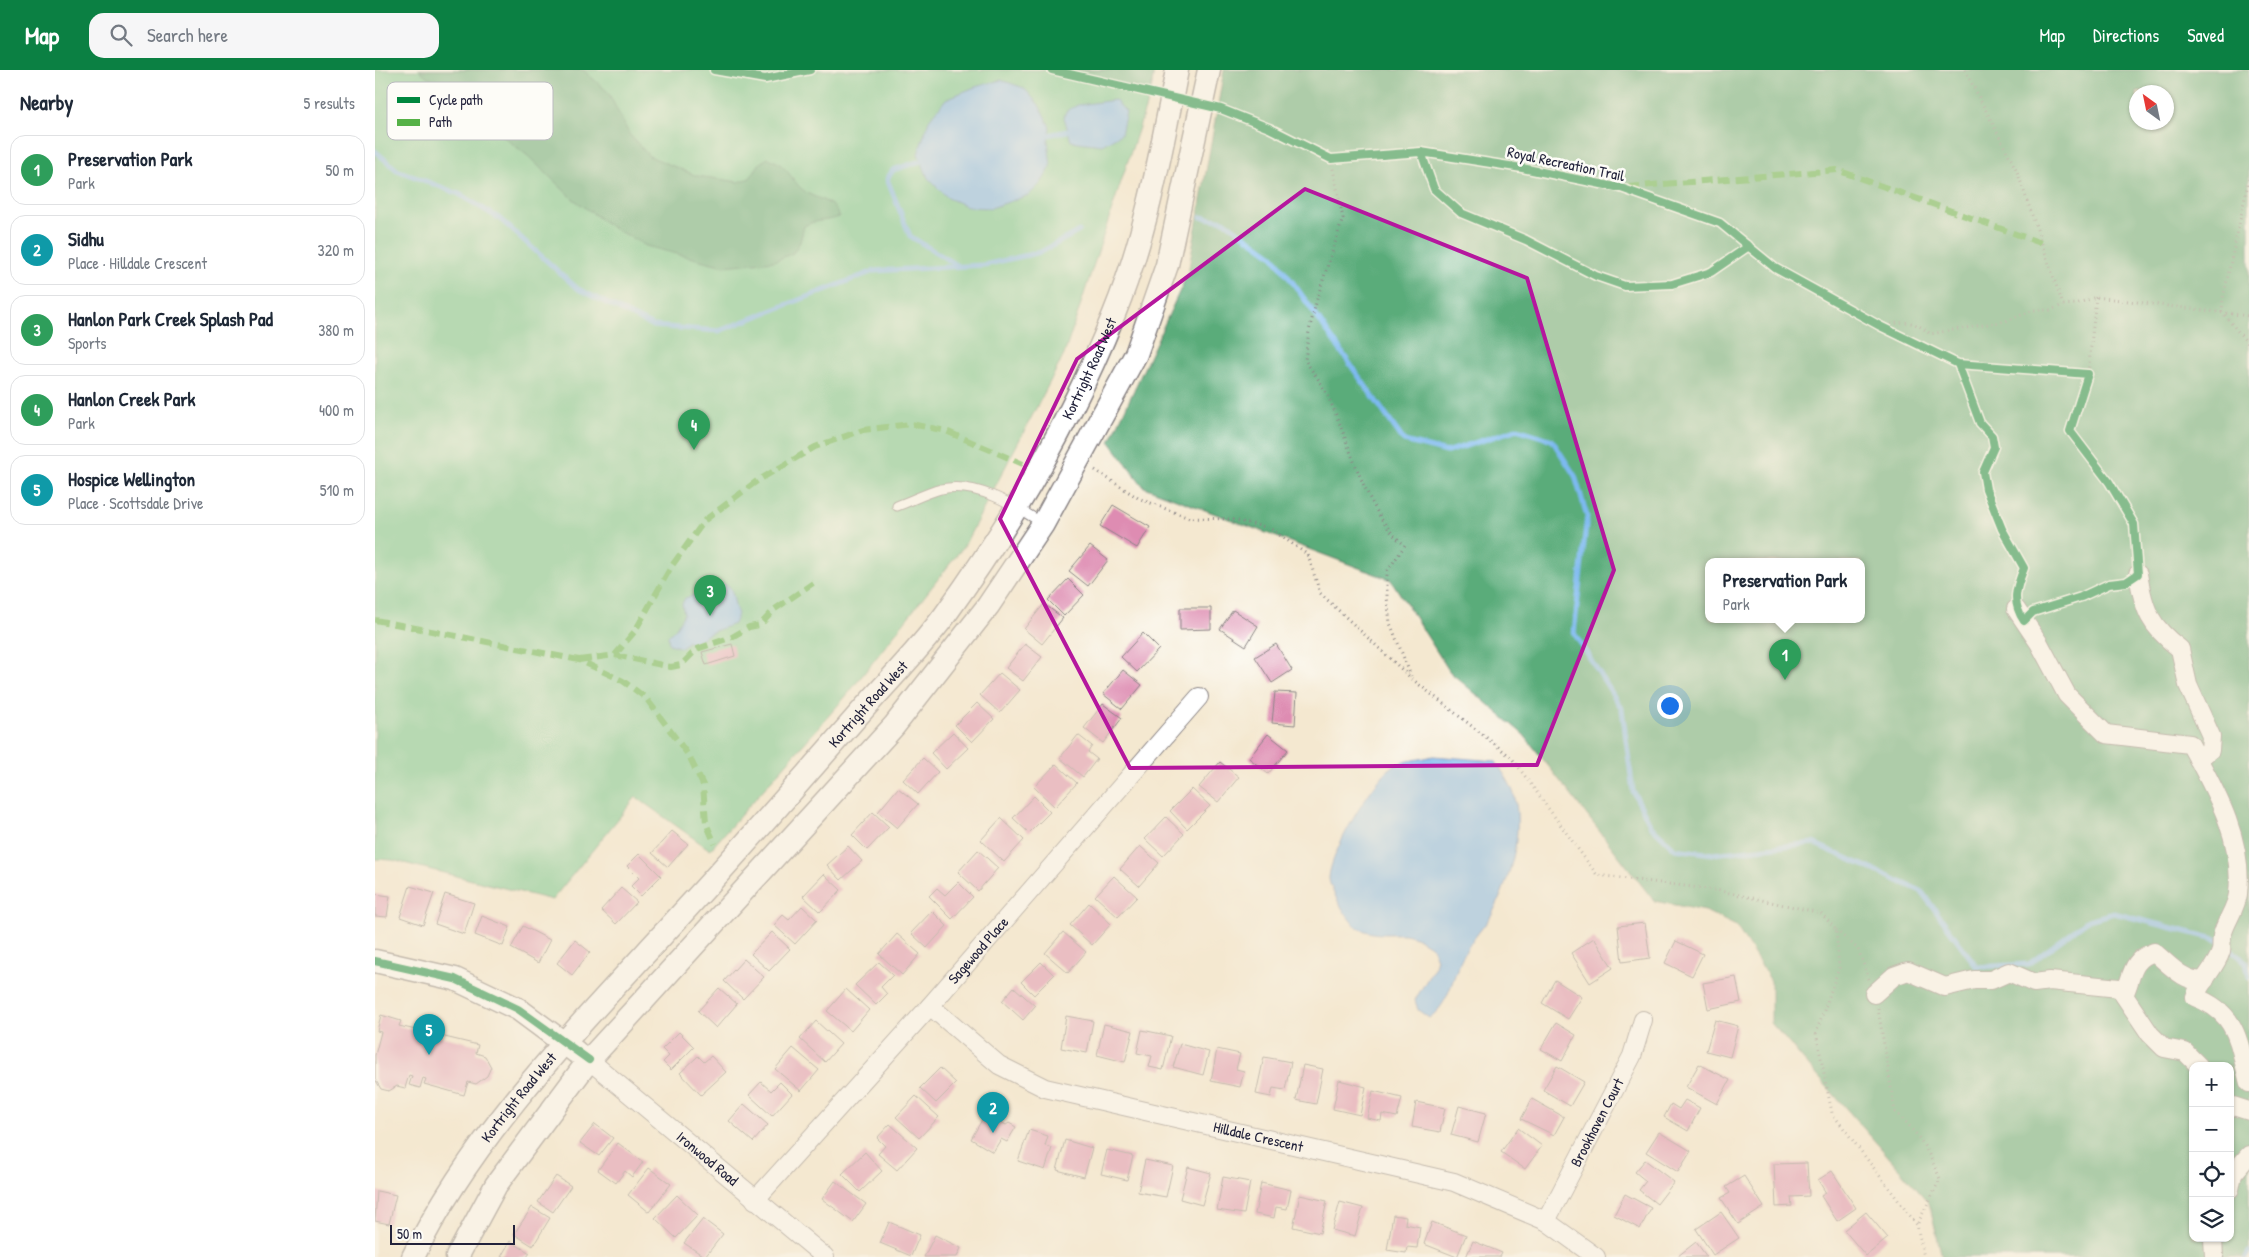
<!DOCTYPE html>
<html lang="en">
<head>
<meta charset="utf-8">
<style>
	:root { --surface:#fff; --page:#f6f6f7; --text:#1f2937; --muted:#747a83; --line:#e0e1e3; --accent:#0b8043 }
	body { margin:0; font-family:"Patrick Hand",sans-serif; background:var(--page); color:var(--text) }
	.controls { position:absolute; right:15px; bottom:15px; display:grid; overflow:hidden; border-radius:10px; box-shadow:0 1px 4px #0004 }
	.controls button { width:45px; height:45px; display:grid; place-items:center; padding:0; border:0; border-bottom:1px solid var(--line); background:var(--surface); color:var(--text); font:25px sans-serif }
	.compass { position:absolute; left:1754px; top:15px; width:45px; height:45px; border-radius:50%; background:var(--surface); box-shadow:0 1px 4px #0004; rotate:327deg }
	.scale { position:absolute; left:15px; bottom:12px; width:125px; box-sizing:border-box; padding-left:5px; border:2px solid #22223b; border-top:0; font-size:14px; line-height:18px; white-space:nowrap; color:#22223b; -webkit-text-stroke:4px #fdfcf7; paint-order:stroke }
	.you { position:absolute; left:1294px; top:635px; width:18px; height:18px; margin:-12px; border:4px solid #fff; border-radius:50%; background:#1a73e8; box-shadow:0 0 0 8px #1a73e833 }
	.badge { display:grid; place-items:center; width:32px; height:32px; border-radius:50%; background:var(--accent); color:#fff; font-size:16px; font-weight:700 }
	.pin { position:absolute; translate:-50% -41px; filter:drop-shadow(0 1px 2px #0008) }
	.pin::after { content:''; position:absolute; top:26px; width:18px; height:15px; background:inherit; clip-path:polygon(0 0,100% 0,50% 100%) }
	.popup { position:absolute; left:1330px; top:488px; width:160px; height:65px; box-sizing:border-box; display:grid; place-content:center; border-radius:10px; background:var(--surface); filter:drop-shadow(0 1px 4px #0005); font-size:16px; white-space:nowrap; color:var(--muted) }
	.popup b { font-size:19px; color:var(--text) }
	.popup::after { content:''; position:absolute; left:50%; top:100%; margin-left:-10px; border:10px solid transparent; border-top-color:var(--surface) }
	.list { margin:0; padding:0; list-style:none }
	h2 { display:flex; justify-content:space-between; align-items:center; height:65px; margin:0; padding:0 20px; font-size:21px }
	h2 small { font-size:16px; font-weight:400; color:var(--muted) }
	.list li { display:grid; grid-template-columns:32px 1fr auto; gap:15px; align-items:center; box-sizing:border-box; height:70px; margin:0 10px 10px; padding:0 10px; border:1px solid var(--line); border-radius:15px }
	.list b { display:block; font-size:19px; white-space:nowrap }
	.list p { margin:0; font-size:16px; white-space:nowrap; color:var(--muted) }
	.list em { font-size:16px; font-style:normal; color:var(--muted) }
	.icon { flex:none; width:28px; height:28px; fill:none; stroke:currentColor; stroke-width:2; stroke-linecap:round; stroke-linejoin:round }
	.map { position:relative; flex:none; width:1874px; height:1187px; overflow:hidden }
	header { display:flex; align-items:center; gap:30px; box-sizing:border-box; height:70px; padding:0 25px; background:var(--accent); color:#fff }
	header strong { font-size:24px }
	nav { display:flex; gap:28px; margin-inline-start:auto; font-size:18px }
	.search { width:350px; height:45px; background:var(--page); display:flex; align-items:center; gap:12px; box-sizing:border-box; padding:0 18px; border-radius:15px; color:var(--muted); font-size:19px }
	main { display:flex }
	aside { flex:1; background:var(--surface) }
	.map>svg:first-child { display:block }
</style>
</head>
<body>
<header>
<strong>Map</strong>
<div class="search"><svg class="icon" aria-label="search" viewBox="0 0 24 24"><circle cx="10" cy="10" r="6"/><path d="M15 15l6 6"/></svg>Search here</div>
<nav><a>Map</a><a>Directions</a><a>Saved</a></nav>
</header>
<main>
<aside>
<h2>Nearby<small>5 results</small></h2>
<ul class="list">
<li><span class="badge" style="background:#2e9e5b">1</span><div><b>Preservation Park</b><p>Park</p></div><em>50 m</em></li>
<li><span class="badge" style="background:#0f9aa8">2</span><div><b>Sidhu</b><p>Place · Hilldale Crescent</p></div><em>320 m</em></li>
<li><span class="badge" style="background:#2e9e5b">3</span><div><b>Hanlon Park Creek Splash Pad</b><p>Sports</p></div><em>380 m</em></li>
<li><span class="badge" style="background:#2e9e5b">4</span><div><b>Hanlon Creek Park</b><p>Park</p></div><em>400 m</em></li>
<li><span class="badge" style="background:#0f9aa8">5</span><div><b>Hospice Wellington</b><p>Place · Scottsdale Drive</p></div><em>510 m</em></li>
</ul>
</aside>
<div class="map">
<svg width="1874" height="1187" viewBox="0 0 1874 1187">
	<rect width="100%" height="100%" fill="#fdfcf7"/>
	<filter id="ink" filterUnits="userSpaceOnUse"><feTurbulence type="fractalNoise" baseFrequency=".02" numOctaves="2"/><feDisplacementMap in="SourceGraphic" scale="10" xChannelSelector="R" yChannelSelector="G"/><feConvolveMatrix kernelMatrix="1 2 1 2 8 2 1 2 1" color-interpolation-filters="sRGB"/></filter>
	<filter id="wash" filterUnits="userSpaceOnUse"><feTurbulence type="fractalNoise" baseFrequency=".0096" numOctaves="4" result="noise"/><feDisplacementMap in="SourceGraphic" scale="20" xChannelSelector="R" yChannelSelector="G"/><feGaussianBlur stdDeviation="1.12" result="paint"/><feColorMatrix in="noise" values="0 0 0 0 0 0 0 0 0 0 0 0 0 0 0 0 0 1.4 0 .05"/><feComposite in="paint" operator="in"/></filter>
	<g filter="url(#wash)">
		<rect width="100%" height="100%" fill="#f4e8d0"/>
		<!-- green -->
		<path fill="#6ec88f" stroke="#487565" d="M0 0H779L776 21 689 285 589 476 472 625 335 780 261 727 177 830 17 790 0 789Z"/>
		<!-- forest -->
		<path fill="#5aac7a" stroke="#3e675a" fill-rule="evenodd" d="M44 0H208L233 22 254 64 274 86 322 106 364 112 375 108 385 93 393 88C415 95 416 114 434 124 447 131 459 131 464 147 452 152 441 149 429 156L425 172 418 183 399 191 349 196 271 176 235 156 197 128 153 86Z
			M676 0H779L776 21Z
			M849 0H1874V1187H1567L1554 1133 1396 953V911L1361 856 1330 841 1279 831 1149 665 1075 602 1016 510 769 417 735 372 813 203ZM1762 22H1792V52H1762ZM1334 491H1486V549H1334ZM1818 996H1855V1168H1818Z"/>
		<!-- water -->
		<path fill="#7db9f0" stroke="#506e96" d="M626 10 649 18 664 35 675 57 673 71 676 97 666 113 654 125 616 138 594 137 573 128 553 108 543 84 554 50 571 29 600 17Z
			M740 30 751 42 746 64 727 75 696 71 689 47 691 41 703 35Z
			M345 513 354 516C360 525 358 534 363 544L359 554 337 562 316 574 313 571 307 578 294 574 293 566 301 558 309 544 307 534 310 528C323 525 332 517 345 513Z
			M1058 686 1120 691C1127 701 1135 712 1139 724 1149 762 1135 809 1118 842 1110 857 1096 869 1088 886 1077 906 1075 934 1054 948L1043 940 1040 930 1060 896 1062 889 1057 877C1049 872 1039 865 1030 864 1012 863 998 867 982 857 973 851 954 818 954 808 955 783 997 711 1017 697 1028 690 1045 690 1058 686Z"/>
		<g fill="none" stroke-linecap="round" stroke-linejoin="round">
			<!-- stream -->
			<path stroke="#7db9f0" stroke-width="5" d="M668 66 692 61
				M0 81 22 100 84 124 125 149 203 219 278 256 344 261 499 201 609 195 666 182 704 161
				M552 89 518 100 512 109 535 166 583 196
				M826 147 849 151 898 186 921 217 1029 371 1072 382 1142 359 1177 370 1200 406 1212 446 1199 563 1247 639 1258 721 1276 756 1300 779 1338 784 1438 773 1546 821 1602 897 1654 894 1713 850 1739 843 1844 870
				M1853 877 1871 892 1874 907
				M1871 1187 1874 1182"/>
		</g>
		<g id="blocks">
			<!-- building -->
			<path fill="#de8cb2" d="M738 435 775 457 762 478 725 456Z
				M715 476 733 490 713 516 694 501Z
				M693 509 709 525 689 546 673 530Z
				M669 534 688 548 667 574 649 559Z
				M805 538H836V559L805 560Z
				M858 540 883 556 871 576 845 559Z
				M768 563 784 579 762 602 746 587Z
				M357 574 360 586 331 595 327 582Z
				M650 574 667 587 648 611 631 598Z
				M901 574 917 600 897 613 880 587Z
				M748 600 767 615 747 639 728 624Z
				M625 603 645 620 625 643 605 625Z
				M900 622 922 623 920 655 897 653Z
				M602 633 619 649 597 672 580 655Z
				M728 634 747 648 728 673 709 658Z
				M578 662 593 678 571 699 556 683Z
				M893 664 913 680 893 704 874 688Z
				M703 665 717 676 713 682 722 689 708 707 685 688Z
				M548 688 563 702 543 724 528 710Z
				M845 692 864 707 843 732 824 717Z
				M681 694 702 713 680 737 659 717Z
				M523 718 543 734 522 758 503 742Z
				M817 719 835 736 812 759 795 741Z
				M659 726 675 742 654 763 638 748Z
				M498 742 514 757 492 780 477 765Z
				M791 747 809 764 788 786 770 769Z
				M626 748 649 770 629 792 606 770Z
				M297 761 313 774 293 797 277 783Z
				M473 776 487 791 466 810 452 795Z
				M765 776 784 793 764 816 745 799Z
				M603 780 623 798 603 821 583 802Z
				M264 784 286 806 266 826 256 816 264 808 252 796Z
				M449 804 466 820 445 842 428 826Z
				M739 806 762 827 743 847 720 826Z
				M583 812 598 827 577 849 554 826 562 818 570 825Z
				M35 816 59 823 48 855 25 847Z
				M246 818 262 832 241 854 226 840Z
				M0 824 15 826 12 847 0 846Z
				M70 824 99 833 89 864 60 854Z
				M714 833 736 854 717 875 695 855Z
				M427 836 442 850 420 874 399 855 408 845 414 850Z
				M557 841 572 856 552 878 536 863Z
				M107 846 135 857 128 876 100 865Z
				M1270 853 1275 888 1247 892 1243 856Z
				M148 856 175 870 163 893 136 878Z
				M397 862 415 879 394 901 376 884Z
				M688 862 711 882 693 903 670 883Z
				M522 864 545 884 527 905 504 884Z
				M1219 868 1238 898 1215 913 1196 883Z
				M200 870 215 882 197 905 182 893Z
				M1301 871 1328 884 1317 906 1290 893Z
				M369 889 389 907 368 929 349 911Z
				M504 892 518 905 506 917 512 924 501 935 480 915Z
				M666 892 679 905 659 925 646 912Z
				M1361 907 1366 932 1333 939 1328 913Z
				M1180 910 1207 927 1193 949 1167 933Z
				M639 917 660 936 648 950 627 931Z
				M344 918 362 934 341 958 323 941Z
				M471 919 494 940 476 961 452 941Z
				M6 945 26 951 24 956 103 975 101 983 110 986 116 997 112 1006 101 1014 93 1012 89 1025 49 1014 51 1009 48 1008 45 1018 34 1015 37 1006 34 1005 30 1018 22 1016 14 1021 6 1019 0 1009V985L6 962 2 961Z
				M691 946 718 951 712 983 686 978Z
				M1340 950 1363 956 1355 987 1331 981Z
				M441 951 466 974 450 992 425 969Z
				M1181 953 1201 965 1187 991 1166 979Z
				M729 954 758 961 750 992 722 985Z
				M767 960 796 966 788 1000 774 997 777 986 762 983Z
				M304 962 319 977 296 1000 288 992 294 986 287 979Z
				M805 974 834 982 828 1005 798 997Z
				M418 978 444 1000 426 1021 400 999Z
				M842 979 865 984 861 999 869 1001 865 1017 836 1011Z
				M323 986 329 992 336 986 351 1002 326 1025 305 1003Z
				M889 987 916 992 910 1020 898 1018 896 1027 881 1024Z
				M1324 994 1355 1010 1342 1034 1311 1017Z
				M928 995 948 999 941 1034 921 1030Z
				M1182 996 1209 1012 1195 1036 1168 1020Z
				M565 998 581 1013 561 1033 545 1018Z
				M964 1010 991 1017 985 1045 958 1039Z
				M386 1012 396 1021 405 1012 417 1024 397 1046 374 1025Z
				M998 1021 1027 1028 1022 1047 1007 1044 1006 1051 992 1048Z
				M541 1026 564 1047 544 1068 521 1047Z
				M1157 1029 1189 1047 1179 1065 1146 1049Z
				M1310 1030 1325 1038 1313 1061 1289 1047 1296 1034 1304 1039Z
				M1041 1032 1070 1038 1065 1062 1037 1057Z
				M369 1034 393 1055 378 1072 354 1051Z
				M1084 1036 1111 1043 1103 1072 1076 1065Z
				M612 1041 623 1047 622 1050 631 1055 634 1053 641 1057 632 1072 626 1069 618 1082 596 1069Z
				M220 1054 238 1068 224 1086 205 1073Z
				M515 1054 542 1078 522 1100 503 1084 510 1076 502 1068Z
				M1143 1058 1167 1076 1150 1099 1126 1082Z
				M654 1060 673 1066 670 1076 677 1078 670 1100 643 1091Z
				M1284 1062 1316 1081 1303 1102 1271 1082Z
				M690 1070 717 1078 709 1107 682 1100Z
				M243 1073 268 1092 257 1107 250 1101 241 1113 223 1100Z
				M732 1080 758 1086 752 1110 726 1104Z
				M490 1082 507 1101 485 1122 467 1104Z
				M770 1090 798 1096 791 1127 763 1122Z
				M1270 1090 1299 1112 1282 1134 1264 1120 1271 1111 1260 1102Z
				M1432 1093 1434 1126 1416 1127 1417 1136 1401 1137 1399 1094Z
				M813 1097 836 1103 827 1135 805 1129Z
				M274 1098 296 1114 274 1142 253 1125Z
				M1457 1101 1481 1138 1462 1151 1446 1126 1451 1123 1443 1110Z
				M181 1106 196 1116 178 1142 163 1132Z
				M1369 1106 1389 1137 1363 1154 1346 1128 1355 1123 1351 1117Z
				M848 1107 875 1112 869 1144 842 1140Z
				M460 1111 491 1134 478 1152 447 1129Z
				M886 1113 916 1120 912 1139 901 1137 899 1148 880 1144Z
				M2 1121 21 1125 14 1154 0 1151Z
				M1250 1124 1276 1138 1265 1159 1239 1145Z
				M302 1125 323 1145 301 1168 280 1148Z
				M925 1125 952 1131 945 1163 918 1157Z
				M965 1132 988 1138 980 1166 957 1160Z
				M157 1137 175 1148 158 1176 139 1164Z
				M1346 1142 1364 1168 1338 1185 1321 1159Z
				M1491 1142 1513 1168 1491 1186 1469 1160Z
				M1018 1145 1031 1147 1030 1154 1045 1157 1042 1178 1032 1177 1031 1183 1012 1180Z
				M328 1149 348 1164 330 1187 309 1173Z
				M514 1152 545 1165 536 1186 505 1173Z
				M1057 1152 1091 1165 1082 1187 1049 1174Z
				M560 1165 586 1178 582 1187H549Z
				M135 1171 155 1183 152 1187H126Z
				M1098 1171 1127 1183 1125 1187H1091Z
				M1321 1172 1332 1187H1303V1186Z"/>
		</g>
	</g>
	<g filter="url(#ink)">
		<use href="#blocks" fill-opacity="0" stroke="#8b8586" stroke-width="1"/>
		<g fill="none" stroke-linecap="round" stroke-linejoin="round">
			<defs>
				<path id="service" d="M522 436C536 431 551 423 566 419 601 411 639 435 667 453"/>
				<g id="minor">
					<path d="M1763 504C1769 541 1775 556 1805 579L1813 615 1836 666 1835 680 1823 689"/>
					<path d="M1641 539 1664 573 1692 625 1731 664 1815 674C1840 720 1869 769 1863 824 1861 839 1850 852 1847 866 1846 871 1847 876 1846 881 1841 898 1825 911 1820 927 1864 944 1863 972 1874 1013"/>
					<path d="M1499 924 1519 906 1533 901 1570 917 1599 910H1616L1634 902 1659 913 1675 911 1744 918 1775 964 1789 978 1810 982 1824 996"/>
					<path d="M1749 925C1758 906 1755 890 1779 882 1794 894 1810 914 1830 910"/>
					<path id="s1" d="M555 936 624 995 670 1018 1079 1112 1171 1151 1221 1187"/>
					<path id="s2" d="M214 990 450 1187"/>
					<path d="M1855 1035 1874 1041"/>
					<path d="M1855 1119 1858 1104 1874 1085"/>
					<path id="s3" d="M380 1130 555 936 824 627"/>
					<path id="s4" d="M1171 1151 1257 986 1268 950"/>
					<path d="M1838 1168 1839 1187"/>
				</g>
				<g id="tertiary">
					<path d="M0 891 80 909 143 939 201 982"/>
					<path id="s5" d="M38 1187C102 1056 216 944 313 837 372 773 428 708 485 643 513 611 545 579 570 545 638 451 696 351 739 244 771 166 786 82 802 0"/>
					<path d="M82 1187 121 1115 214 990 519 656 613 536 668 454 761 284 792 195 834 0"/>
				</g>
			</defs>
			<!-- service casing -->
			<use href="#service" stroke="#8b8586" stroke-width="11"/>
			<!-- minor casing -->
			<use href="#minor" stroke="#8b8586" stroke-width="20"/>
			<!-- tertiary casing -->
			<use href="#tertiary" stroke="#8b8586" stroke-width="25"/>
			<!-- path -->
			<path stroke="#8b8586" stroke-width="3" stroke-dasharray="1 4" stroke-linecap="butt" d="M1590 0 1642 101 1688 235
				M846 39 894 58 956 89 1046 82 1147 98 1246 118 1345 153 1400 198 1505 256 1583 294 1713 304
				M1046 82 1059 119 1086 143 1151 170 1221 206 1250 216 1297 214 1336 202 1374 176
				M956 89 968 148 942 229 934 261 930 290C935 298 942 307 947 315 973 361 989 445 1030 475L1012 502V527L1015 553 1036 606
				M1874 109 1848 228 1847 242 1874 275
				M1721 227 1713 304 1695 361 1734 412 1759 454 1762 490
				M1506 256C1528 252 1537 248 1555 264L1631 251 1659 240H1675L1688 235 1701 234 1721 227 1874 246
				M1583 294 1605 353 1617 366 1619 377 1608 402 1611 419 1627 459 1649 498 1642 523
				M720 400 763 428 814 448 854 449 895 458 933 485 945 523 1037 609 1136 687 1222 805 1341 820 1446 843 1461 860 1464 898 1441 963 1457 1043 1542 1155 1549 1187
				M1660 541 1706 527 1734 514 1749 513
				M1461 860 1483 879 1494 909
				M1503 938 1520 1042C1544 1063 1553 1080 1565 1109L1542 1155"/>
			<!-- service -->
			<use href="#service" stroke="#fff" stroke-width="9"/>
			<!-- minor -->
			<use href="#minor" stroke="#fff" stroke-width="18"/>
			<!-- tertiary -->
			<use href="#tertiary" stroke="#fff" stroke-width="22"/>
			<!-- quiet -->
			<path stroke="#55b146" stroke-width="6" stroke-dasharray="12 6" stroke-linecap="butt" d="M1253 117 1462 100 1666 173
				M0 550 204 590 248 611 271 628 314 686 328 715 331 753 340 774
				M240 585 296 597 306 595 322 579 357 567 374 557 385 555 400 539 438 513
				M204 590 240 585 260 561 296 497 330 450 382 411 440 377 488 360 536 354 571 361 648 394"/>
			<defs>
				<path id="cycleway" d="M339 0 390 9 435 0
					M677 0 846 39 894 58 956 89 1046 82 1147 98 1246 118 1345 153 1400 198 1505 256 1583 294 1713 304 1695 361 1734 412 1759 454 1763 504 1751 512 1734 514 1706 527 1658 542 1649 551C1636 532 1641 518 1649 498L1627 459 1611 419 1608 402 1619 377 1617 366 1605 353 1583 294
					M1046 82 1059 119 1086 143 1151 170 1221 206 1250 216 1297 214 1336 202 1374 176
					M0 891 80 909 143 939 214 990"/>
			</defs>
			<!-- cycleway casing -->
			<use href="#cycleway" stroke="#fdfcf7" stroke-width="11"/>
			<!-- cycleway -->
			<use href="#cycleway" stroke="#00873e" stroke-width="8"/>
		</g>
	</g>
	<!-- marked area -->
	<path d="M0 0H1874V1187H0ZM930 119 1152 208 1239 500 1162 695 755 698 625 449 702 289Z" fill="#f4e8d0" fill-opacity=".55" fill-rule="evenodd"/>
	<path fill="none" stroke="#b5179e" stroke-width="4" stroke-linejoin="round" d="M930 119 1152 208 1239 500 1162 695 755 698 625 449 702 289Z"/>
	<g text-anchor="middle" stroke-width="5" stroke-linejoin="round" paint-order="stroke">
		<!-- street labels -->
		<g font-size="15" fill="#22223b" stroke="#fdfcf7">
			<text transform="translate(1191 94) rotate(12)" y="5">Royal Recreation Trail</text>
			<text dy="5" stroke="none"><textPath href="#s5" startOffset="1122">Kortright Road West</textPath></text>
			<text dy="5" stroke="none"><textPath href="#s5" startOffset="718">Kortright Road West</textPath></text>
			<text dy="5" stroke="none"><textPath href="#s3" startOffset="335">Sagewood Place</textPath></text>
			<text dy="5" stroke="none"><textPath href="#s5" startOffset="192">Kortright Road West</textPath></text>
			<text dy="5" stroke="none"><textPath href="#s4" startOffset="111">Brookhaven Court</textPath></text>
			<text dy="5" stroke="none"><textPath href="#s1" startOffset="361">Hilldale Crescent</textPath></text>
			<text dy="5" stroke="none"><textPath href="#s2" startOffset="154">Ironwood Road</textPath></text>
		</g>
	</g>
	<!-- legend -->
	<rect x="12" y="12" width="166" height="58" rx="8" fill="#fdfcf7" stroke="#bbbbbf" stroke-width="1"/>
	<rect x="22" y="27" width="23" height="6" fill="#00873e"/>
	<rect x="22" y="49" width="23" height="7" fill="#55b146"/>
	<g font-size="14" fill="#22223b">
		<text x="54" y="35">Cycle path</text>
		<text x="54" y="57">Path</text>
	</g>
</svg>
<div class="controls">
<button>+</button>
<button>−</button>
<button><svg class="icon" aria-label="locate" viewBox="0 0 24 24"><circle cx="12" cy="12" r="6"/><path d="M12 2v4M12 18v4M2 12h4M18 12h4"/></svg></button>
<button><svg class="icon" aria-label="layers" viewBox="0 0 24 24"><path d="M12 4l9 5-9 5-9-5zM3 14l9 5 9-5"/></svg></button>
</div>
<svg class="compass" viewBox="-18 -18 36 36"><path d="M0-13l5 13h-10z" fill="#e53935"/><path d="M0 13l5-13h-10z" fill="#747a83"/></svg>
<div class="scale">50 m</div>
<div class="you"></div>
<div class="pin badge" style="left:1410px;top:610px;background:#2e9e5b">1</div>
<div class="popup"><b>Preservation Park</b>Park</div>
<div class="pin badge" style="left:618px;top:1063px;background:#0f9aa8">2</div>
<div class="pin badge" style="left:335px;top:546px;background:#2e9e5b">3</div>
<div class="pin badge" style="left:319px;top:380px;background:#2e9e5b">4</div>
<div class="pin badge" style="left:54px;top:985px;background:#0f9aa8">5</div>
</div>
</main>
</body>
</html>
